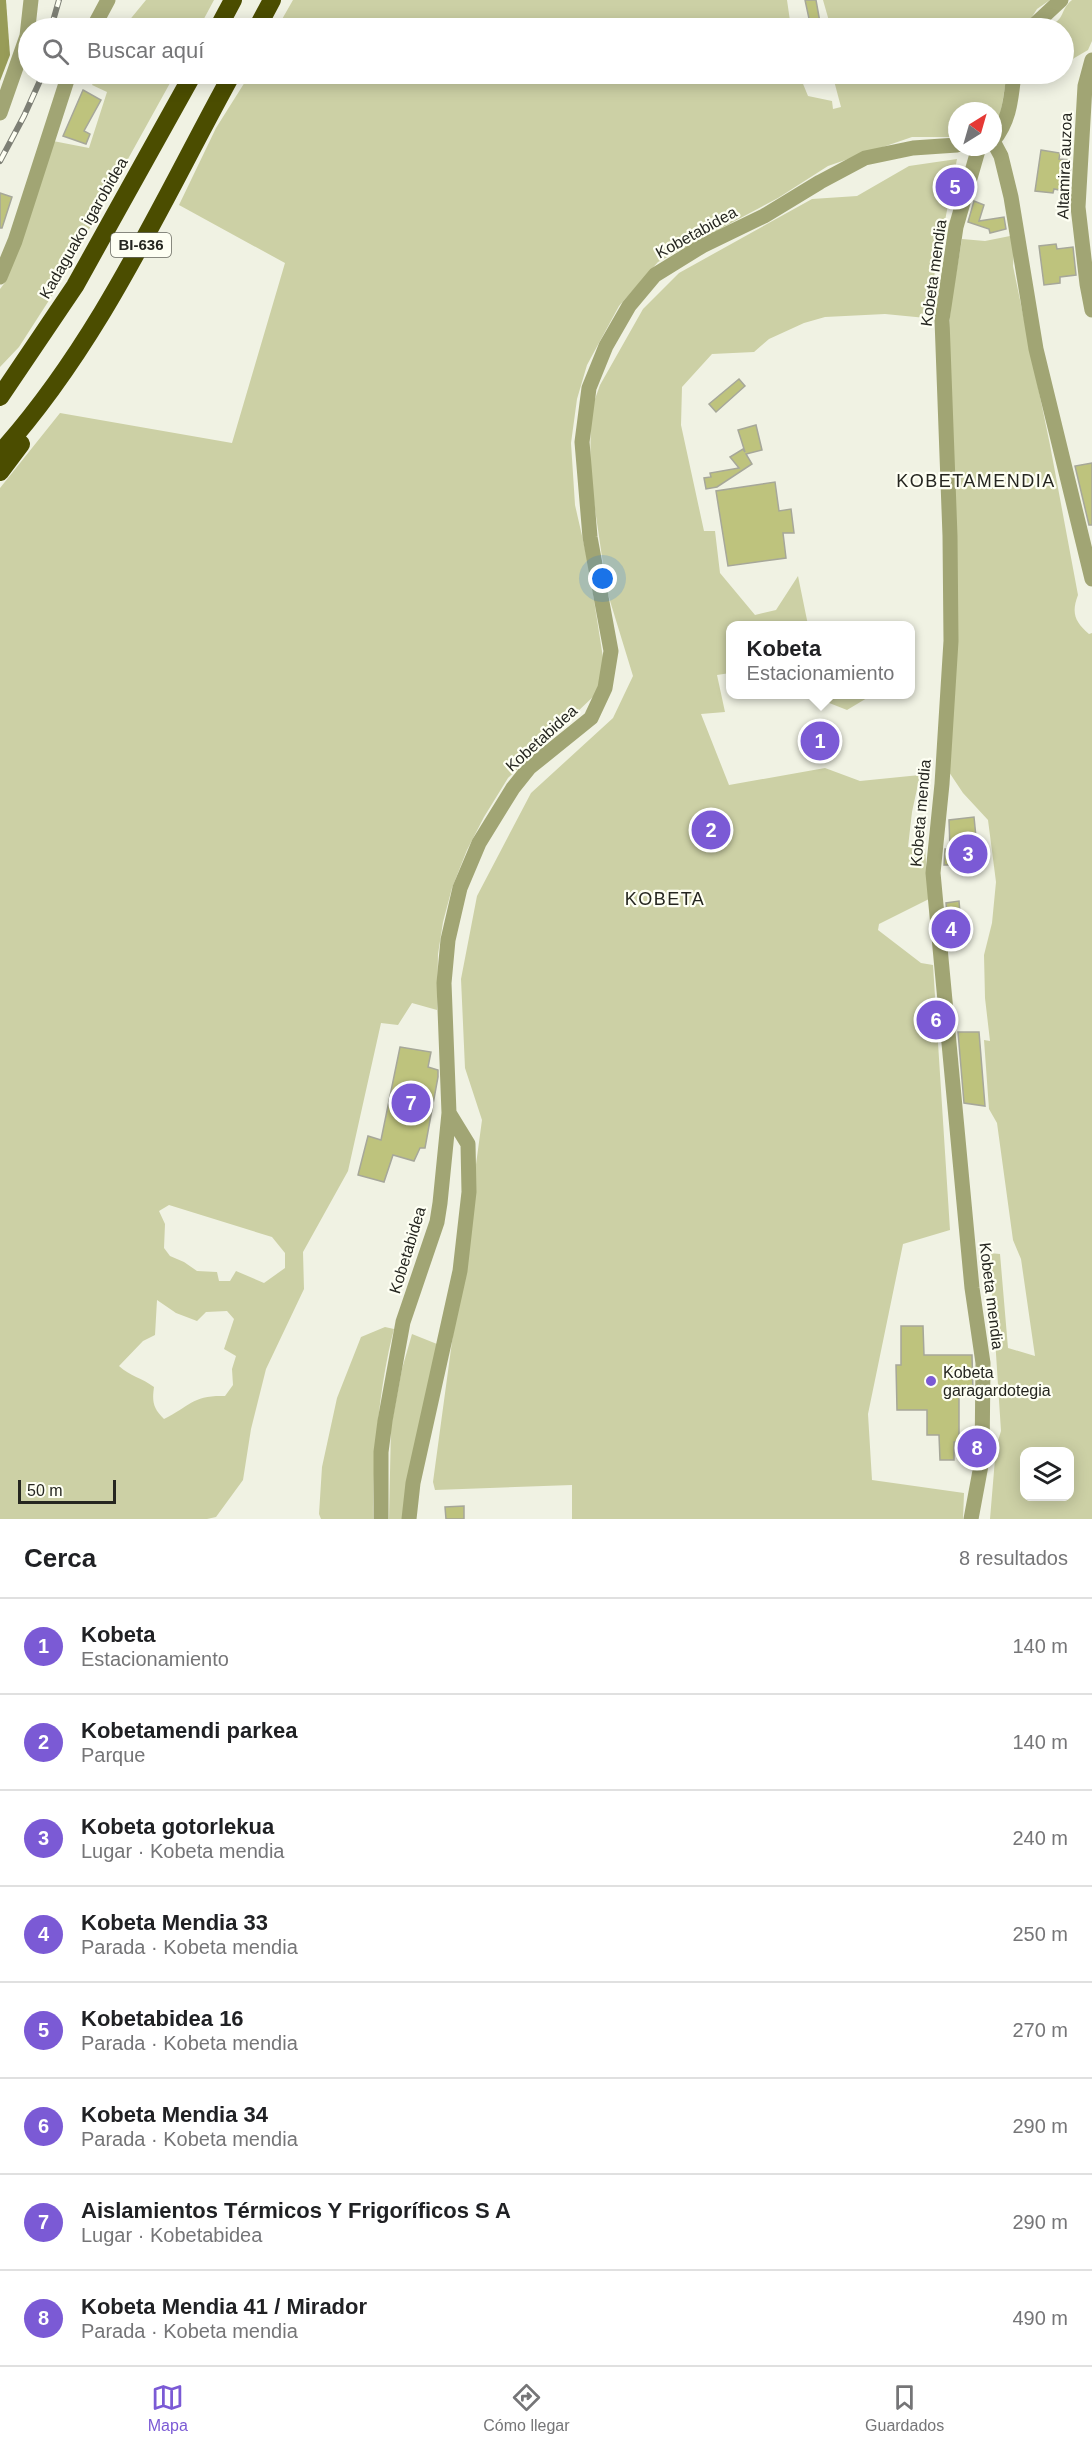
<!DOCTYPE html>
<html lang="es">
<head>
<meta charset="utf-8">
<style>
	:root { --surface:#fff; --page:#f2f2f2; --text:#202124; --muted:#757577; --line:#e0e0e0; --accent:#7b5ad5 }
	body { margin:0; font-family:Arial,sans-serif; background:var(--page); color:var(--text) }
	.controls { position:absolute; right:18px; bottom:18px; display:grid; overflow:hidden; border-radius:12px; box-shadow:0 3px 15px #0003 }
	.controls button { width:54px; height:54px; display:grid; place-items:center; padding:0; border:0; border-bottom:2px solid var(--line); background:var(--surface); color:var(--text); font:30px sans-serif }
	.compass { position:absolute; left:948px; top:102px; width:54px; height:54px; border-radius:50%; background:var(--surface); box-shadow:0 3px 15px #0003; rotate:37deg }
	.scale { position:absolute; left:18px; bottom:15px; width:98px; box-sizing:border-box; padding-left:6px; border:3px solid #252620; border-top:0; font-size:16px; line-height:21px; white-space:nowrap; color:#252620; -webkit-text-stroke:4px #fefff3; paint-order:stroke }
	.you { position:absolute; left:603px; top:579px; width:21px; height:21px; margin:-15px; border:4px solid #fff; border-radius:50%; background:#1a73e8; box-shadow:0 0 0 9px #1a73e833 }
	.badge { display:grid; place-items:center; width:39px; height:39px; border-radius:50%; background:var(--accent); color:#fff; font-size:20px; font-weight:700 }
	.pin { position:absolute; translate:-50% -50%; border:3px solid #fff; box-shadow:0 2px 6px #0006 }
	.popup { position:absolute; left:726px; top:621px; width:189px; height:78px; box-sizing:border-box; display:grid; place-content:center; border-radius:12px; background:var(--surface); filter:drop-shadow(0 2px 4px #0005); font-size:20px; white-space:nowrap; color:var(--muted) }
	.popup b { font-size:22px; color:var(--text) }
	.popup::after { content:''; position:absolute; left:50%; top:100%; margin-left:-12px; border:12px solid transparent; border-top-color:var(--surface) }
	.list { margin:0; padding:0; list-style:none }
	h2 { display:flex; justify-content:space-between; align-items:center; height:78px; margin:0; padding:0 24px; font-size:26px }
	h2 small { font-size:20px; font-weight:400; color:var(--muted) }
	.list li { display:grid; grid-template-columns:39px 1fr auto; gap:18px; align-items:center; box-sizing:border-box; height:96px; padding:0 24px; border-top:2px solid var(--line) }
	.list b { display:block; font-size:22px; white-space:nowrap }
	.list p { margin:0; font-size:20px; white-space:nowrap; color:var(--muted) }
	.list em { font-size:20px; font-style:normal; color:var(--muted) }
	.icon { flex:none; width:33px; height:33px; fill:none; stroke:currentColor; stroke-width:2; stroke-linecap:round; stroke-linejoin:round }
	.map { position:relative; flex:none; width:1092px; height:1519px; overflow:hidden }
	.search { position:absolute; background:var(--surface); box-shadow:0 3px 15px #0003; left:18px; right:18px; top:18px; height:66px; display:flex; align-items:center; gap:15px; box-sizing:border-box; padding:0 21px; border-radius:33px; color:var(--muted); font-size:22px }
	.sheet { height:846px; background:var(--surface) }
	nav { display:flex; justify-content:space-around; align-items:center; box-sizing:border-box; height:84px; border-top:2px solid var(--line); background:var(--surface); font-size:16px; color:var(--muted) }
	nav a { display:grid; justify-items:center; gap:3px }
	nav .on { color:var(--accent) }
	.map>svg:first-child { display:block }
</style>
</head>
<body>
<div class="map">
<svg width="1092" height="1519" viewBox="0 0 1092 1519">
	<rect width="100%" height="100%" fill="#f0f2e3"/>
	<!-- green -->
	<path fill="#ccd0a5" fill-rule="evenodd" d="M146 0H214L199 28H123Z
		M293 0H787L791 28H277Z
		M823 0H1050L1037 9 1025 28H831Z
		M1072 0H1092V41L1088 50 1064 64V28H1047L1043 26C1067 23 1058 11 1072 0Z
		M98 74H175L55 291 19 347 0 367V289L6 281 28 223 53 141 89 148 107 92 92 85Z
		M250 74H799L808 96 832 101 833 109 841 107 833 77 834 74H1007L999 123 993 128V111H957V137H912L828 166 778 198 658 262 619 306 587 365 577 399 571 443 575 505 588 562 604 664 596 694 508 778 484 817 467 850 452 888 443 922 438 954 437 1010 412 1003 398 1025 381 1023 348 1171 303 1252 304 1289 266 1369 251 1429 243 1480 216 1517 207 1519H0V488L60 413 232 443 285 263 179 205 216 128ZM169 1205 272 1237 285 1253V1268L264 1283 236 1271 230 1281H219L217 1272 197 1271 184 1262 170 1256 164 1248 165 1224 159 1211ZM157 1300 176 1313 197 1321 206 1312 227 1311 234 1319 224 1349 236 1356 232 1369 233 1385 225 1396C193 1395 190 1406 164 1419 153 1408 152 1402 154 1387 142 1378 130 1376 119 1366L143 1341 155 1335Z
		M957 159 926 318 885 314 825 317 804 323 769 339 754 352 712 354 682 387 681 425 704 531H715L720 573 755 615 776 610 798 576 808 625 730 626V673L717 675 725 712 701 714 729 785 825 768 860 781 920 775 912 812 908 847 925 849 929 899 879 924 878 930 921 963 933 965 950 1230 903 1244 868 1414 872 1480 964 1493 963 1519H572V1485L435 1490 433 1482 482 1120 465 1068 461 979 477 896 531 793 613 718 633 676 607 591 590 475 591 410 600 385 643 309 679 273 812 199 857 196 909 166Z
		M1015 235 1013 266 1050 445 1078 595C1071 613 1075 622 1089 634L1092 633V1519H990L996 1447 1001 1431 990 1261 979 1252 1000 1254 1008 1348 1035 1356 1021 1259 1013 1240 997 1123 989 1109 984 1040 990 1041 985 998 984 955 992 923 996 882 988 820 963 793 949 772 948 343 951 303 962 239 985 241ZM1024 1452H1070V1496H1024Z
		M872 695 847 710 809 695 872 694Z
		M385 1327 394 1329C379 1386 373 1460 373 1519H321L319 1514 322 1467 337 1398 361 1337Z
		M412 1334 437 1344 405 1519H389L391 1427 402 1369Z"/>
	<!-- water -->
	<path fill="#989c58" d="M0 0H6L10 55 0 81Z"/>
	<!-- building -->
	<path fill="#bec37d" stroke="#a6a799" stroke-width="1.5" d="M805 0H816L821 28H811Z
		M83 90 101 100 84 131 90 134 86 144 63 136Z
		M1041 150 1060 153 1059 159 1071 160 1069 192 1054 189 1053 193 1035 191Z
		M0 193 12 197 2 228H0Z
		M974 201 984 205 979 221 1004 217 1006 229 990 233 989 229 968 222Z
		M1056 244 1057 249 1073 247 1076 275 1060 277V283L1044 285 1039 246Z
		M739 379 745 386 716 412 709 404Z
		M756 425 762 450 746 454 752 464 717 487 706 489 704 478 711 477 710 473 739 468 730 457 743 449 745 452 738 430Z
		M1092 463V525H1089L1075 466Z
		M775 482 779 511 791 509 794 533H783L786 558 728 566 716 491Z
		M974 817 978 857 951 859 950 865H944L945 849H950L949 820Z
		M959 901 961 924 948 925 946 903Z
		M958 1032H979L985 1106 964 1103Z
		M400 1047 431 1052 428 1067 438 1070V1077L425 1148H420L414 1161 393 1155 384 1182 358 1175 368 1136 381 1140Z
		M901 1326H923L924 1355H972L973 1391H959V1442H954V1460H940L939 1435H927V1410H897L896 1365H901Z
		M464 1506V1519H446L445 1507Z"/>
	<g fill="none" stroke-linecap="round" stroke-linejoin="round">
		<!-- minor -->
		<path stroke="#a1a574" stroke-width="15" d="M1031 28 1061 0
			M1092 60 1085 86 1078 207 1087 284 1092 310
			M1014 74C1011 98 1010 121 993 141L1001 156 1011 197 1036 349 1092 579
			M0 113 27 36 31 0
			M381 1519V1452L385 1421 403 1322 437 1222 440 1203 449 1113 444 983 448 940 460 888 479 843 513 788 529 768 591 718 605 688 611 651 590 537 582 442 589 388 606 346 629 306 655 275 702 246 764 216 820 182 865 158 913 148 957 145
			M409 1519 413 1483 460 1271 469 1192 468 1144 449 1113
			M971 1519 982 1460 983 1363 972 1288 933 873 942 784 951 641 950 536 942 320 956 227 979 147"/>
		<!-- tertiary -->
		<path stroke="#a1a574" stroke-width="15" d="M93 28 108 0
			M0 277 15 241 69 74"/>
		<!-- motorway -->
		<path stroke="#4b4d00" stroke-width="18" d="M218 28 233 0
			M257 28 272 0
			M0 397 75 286 193 74
			M0 453C100 342 161 203 232 74
			M0 472 21 444"/>
		<defs>
			<path id="rail" d="M51 28 59 0
				M0 161 24 116 43 74"/>
		</defs>
		<!-- rail casing -->
		<use href="#rail" stroke="#7d7f75" stroke-width="6"/>
		<!-- rail -->
		<use href="#rail" stroke="#fefff3" stroke-width="4" stroke-dasharray="11" stroke-linecap="butt"/>
	</g>
	<!-- markers -->
	<circle fill="#7b5ad5" stroke="#fefff3" stroke-width="2" cx="931" cy="1381" r="6"/>
	<g text-anchor="middle" stroke-width="4.5" stroke-linejoin="round" paint-order="stroke">
		<!-- shield labels -->
		<rect fill="#fefff3" stroke="#66675f" stroke-width="1.5" x="111" y="233" width="60" height="24" rx="4.5"/>
		<g font-size="15" font-weight="bold" fill="#252620">
			<text x="141" y="250">BI-636</text>
		</g>
		<!-- street labels -->
		<g font-size="16" fill="#252620" stroke="#fefff3">
			<text transform="translate(1064 166) rotate(-88)" y="6">Altamira auzoa</text>
			<text transform="translate(83 228) rotate(-60)" y="6">Kadaguako igarobidea</text>
			<text transform="translate(696 232) rotate(-29)" y="6">Kobetabidea</text>
			<text transform="translate(933 273) rotate(-82)" y="6">Kobeta mendia</text>
			<text transform="translate(541 738) rotate(-42)" y="6">Kobetabidea</text>
			<text transform="translate(920 813) rotate(-85)" y="6">Kobeta mendia</text>
			<text transform="translate(407 1250) rotate(-73)" y="6">Kobetabidea</text>
			<text transform="translate(992 1296) rotate(83)" y="6">Kobeta mendia</text>
		</g>
		<!-- poi labels -->
		<g font-size="16" fill="#252620" stroke="#fefff3" text-anchor="start">
			<text x="943" y="1378">Kobeta<tspan x="943" dy="18">garagardotegia</tspan></text>
		</g>
		<!-- neighbourhood labels -->
		<g font-size="18" letter-spacing="1.5" fill="#252620" stroke="#fefff3">
			<text x="976" y="487">KOBETAMENDIA</text>
			<text x="665" y="905">KOBETA</text>
		</g>
	</g>
</svg>
<div class="controls">
<button><svg class="icon" aria-label="layers" viewBox="0 0 24 24"><path d="M12 4l9 5-9 5-9-5zM3 14l9 5 9-5"/></svg></button>
</div>
<svg class="compass" viewBox="-18 -18 36 36"><path d="M0-13l5 13h-10z" fill="#e53935"/><path d="M0 13l5-13h-10z" fill="#757577"/></svg>
<div class="scale">50 m</div>
<div class="you"></div>
<div class="pin badge" style="left:820px;top:741px">1</div>
<div class="popup"><b>Kobeta</b>Estacionamiento</div>
<div class="pin badge" style="left:711px;top:830px">2</div>
<div class="pin badge" style="left:968px;top:854px">3</div>
<div class="pin badge" style="left:951px;top:929px">4</div>
<div class="pin badge" style="left:955px;top:187px">5</div>
<div class="pin badge" style="left:936px;top:1020px">6</div>
<div class="pin badge" style="left:411px;top:1103px">7</div>
<div class="pin badge" style="left:977px;top:1448px">8</div>
<div class="search"><svg class="icon" aria-label="search" viewBox="0 0 24 24"><circle cx="10" cy="10" r="6"/><path d="M15 15l6 6"/></svg>Buscar aquí</div>
</div>
<section class="sheet">
<h2>Cerca<small>8 resultados</small></h2>
<ul class="list">
<li><span class="badge">1</span><div><b>Kobeta</b><p>Estacionamiento</p></div><em>140 m</em></li>
<li><span class="badge">2</span><div><b>Kobetamendi parkea</b><p>Parque</p></div><em>140 m</em></li>
<li><span class="badge">3</span><div><b>Kobeta gotorlekua</b><p>Lugar · Kobeta mendia</p></div><em>240 m</em></li>
<li><span class="badge">4</span><div><b>Kobeta Mendia 33</b><p>Parada · Kobeta mendia</p></div><em>250 m</em></li>
<li><span class="badge">5</span><div><b>Kobetabidea 16</b><p>Parada · Kobeta mendia</p></div><em>270 m</em></li>
<li><span class="badge">6</span><div><b>Kobeta Mendia 34</b><p>Parada · Kobeta mendia</p></div><em>290 m</em></li>
<li><span class="badge">7</span><div><b>Aislamientos Térmicos Y Frigoríficos S A</b><p>Lugar · Kobetabidea</p></div><em>290 m</em></li>
<li><span class="badge">8</span><div><b>Kobeta Mendia 41 / Mirador</b><p>Parada · Kobeta mendia</p></div><em>490 m</em></li>
</ul>
</section>
<nav>
<a class="on"><svg class="icon" aria-label="map" viewBox="0 0 24 24"><path d="M3 6l6-2 6 2 6-2v14l-6 2-6-2-6 2zM9 4v14M15 6v14"/></svg>Mapa</a>
<a><svg class="icon" aria-label="directions" viewBox="0 0 24 24"><path d="M12 3l9 9-9 9-9-9zM9 14v-3h6M13 9l2 2-2 2"/></svg>Cómo llegar</a>
<a><svg class="icon" aria-label="saved" viewBox="0 0 24 24"><path d="M7 4h10v16l-5-4-5 4z"/></svg>Guardados</a>
</nav>
</body>
</html>
